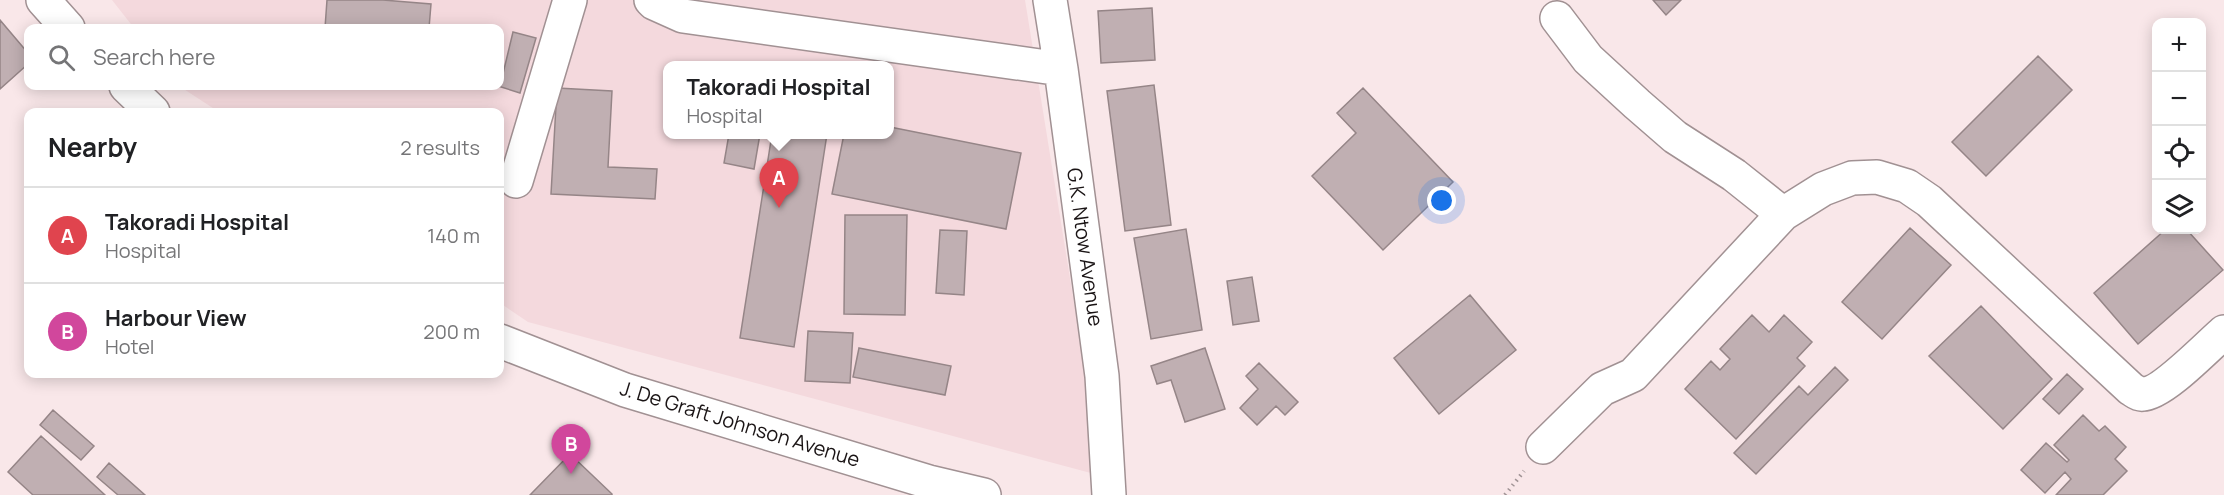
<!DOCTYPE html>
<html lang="en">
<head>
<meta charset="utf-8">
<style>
	:root { --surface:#fff; --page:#f6f6f6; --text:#202124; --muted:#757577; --line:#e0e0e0; --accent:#d93025 }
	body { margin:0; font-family:Manrope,sans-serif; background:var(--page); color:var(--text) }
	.controls { position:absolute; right:18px; top:18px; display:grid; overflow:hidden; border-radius:12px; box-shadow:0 3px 15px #0003 }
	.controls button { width:54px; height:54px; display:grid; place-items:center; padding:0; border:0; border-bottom:2px solid var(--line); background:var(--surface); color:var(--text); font:30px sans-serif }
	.you { position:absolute; left:1442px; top:201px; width:21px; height:21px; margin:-15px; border:4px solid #fff; border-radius:50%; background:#1a73e8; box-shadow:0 0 0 9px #1a73e833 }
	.badge { display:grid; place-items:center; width:39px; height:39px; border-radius:50%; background:var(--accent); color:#fff; font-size:20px; font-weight:700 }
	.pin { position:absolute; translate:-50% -50px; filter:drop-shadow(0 2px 3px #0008) }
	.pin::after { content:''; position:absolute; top:32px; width:21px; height:18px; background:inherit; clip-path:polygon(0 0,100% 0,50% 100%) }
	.popup { position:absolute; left:663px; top:61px; width:231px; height:78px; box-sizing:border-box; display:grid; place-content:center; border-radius:12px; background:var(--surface); filter:drop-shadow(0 2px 4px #0005); font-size:20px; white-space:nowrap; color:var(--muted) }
	.popup b { font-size:22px; color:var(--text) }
	.popup::after { content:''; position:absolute; left:50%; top:100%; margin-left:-12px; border:12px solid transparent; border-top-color:var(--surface) }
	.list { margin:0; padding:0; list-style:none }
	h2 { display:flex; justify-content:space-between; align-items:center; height:78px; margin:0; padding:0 24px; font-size:26px }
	h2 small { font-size:20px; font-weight:400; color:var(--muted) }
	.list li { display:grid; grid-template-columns:39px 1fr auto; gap:18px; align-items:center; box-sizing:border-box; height:96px; padding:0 24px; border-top:2px solid var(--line) }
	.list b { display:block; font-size:22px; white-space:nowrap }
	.list p { margin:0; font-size:20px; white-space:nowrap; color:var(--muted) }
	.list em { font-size:20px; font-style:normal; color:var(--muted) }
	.icon { flex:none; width:33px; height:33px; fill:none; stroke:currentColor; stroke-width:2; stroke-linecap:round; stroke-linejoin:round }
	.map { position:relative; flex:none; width:2224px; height:495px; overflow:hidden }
	.search { position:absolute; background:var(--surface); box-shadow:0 3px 15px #0003; left:24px; top:24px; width:480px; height:66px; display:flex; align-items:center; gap:15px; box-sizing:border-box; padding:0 21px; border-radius:12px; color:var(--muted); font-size:22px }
	.panel { position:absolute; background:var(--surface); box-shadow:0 3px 15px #0003; left:24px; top:108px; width:480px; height:270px; border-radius:12px }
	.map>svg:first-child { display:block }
</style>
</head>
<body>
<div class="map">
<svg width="2224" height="495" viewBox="0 0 2224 495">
	<rect width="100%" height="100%" fill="#f9e7e9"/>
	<!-- built -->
	<path fill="#f4d9dd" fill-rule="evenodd" d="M112 0H1025L1102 476 528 322 500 303V112H219L179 86H500V28H134ZM668 65H890V134H668Z"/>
	<!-- building -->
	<path fill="#c0afb2" stroke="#958587" stroke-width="1.5" d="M327 0H383L431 4 429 28H325Z
		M1653 0H1681L1666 15Z
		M1152 8 1155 60 1101 63 1098 11Z
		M0 20 28 53V64L0 89Z
		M513 32 536 38 520 93 498 86H500Z
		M2038 56 2072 90 1986 176 1952 142Z
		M1154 85 1171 225 1125 231 1107 91Z
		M557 88 612 91 608 167 657 169 655 199 551 194Z
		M1363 88 1453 182 1383 250 1312 176 1356 133 1337 113Z
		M890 127 1021 153 1006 229 832 194 844 134H890Z
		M729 134H760L754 169 724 163Z
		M772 134H827L794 347 740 338Z
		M845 215H907L905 315 844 314Z
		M1910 228 1951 265 1882 339 1842 302Z
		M1186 229 1202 330 1151 339 1134 238Z
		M940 230 967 231 964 295 936 293Z
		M2165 230H2187L2223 270 2138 344 2094 293Z
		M1252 277 1259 321 1233 325 1227 281Z
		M1470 295 1516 350 1439 414 1394 358Z
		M1981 306 2052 379 2003 429 1929 356Z
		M1752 315 1769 332 1784 315 1812 342 1797 358 1805 366 1736 439 1685 389 1711 361 1720 370 1730 359 1720 349Z
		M808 331 853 333 850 383 805 381Z
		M859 348 951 366 945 395 853 377Z
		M1205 348 1225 409 1185 422 1171 380 1157 384 1151 366Z
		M1259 363 1298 402 1285 415 1276 406 1257 425 1240 408 1258 389 1246 376Z
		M1835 367 1848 380 1756 474 1734 453 1799 386 1808 395Z
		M2067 374 2083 389 2059 414 2043 399Z
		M53 410 94 446 81 460 40 425Z
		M2083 415 2099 431 2105 426 2126 447 2115 459 2127 471 2103 495H2056L2071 479 2065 472 2045 493 2021 470 2046 443 2067 462 2069 460 2054 445Z
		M41 436 105 495H33L8 472Z
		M570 454 612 494V495H530Z
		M109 463 145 495H118L97 477Z"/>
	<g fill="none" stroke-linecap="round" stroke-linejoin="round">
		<defs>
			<path id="minor" d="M43 0 68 28
				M651 0 654 3 683 16 1061 69
				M1050 0 1061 69 1102 376 1109 495
				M1557 18 1588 59 1637 104 1675 137 1734 175 1783 214
				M126 86 153 112
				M516 181 570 0
				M500 341 625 390 929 482 984 495
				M1543 447 1602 389 1633 375 1783 214 1823 189 1852 178 1877 177 1907 186 1929 201 2131 389C2135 391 2138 395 2143 394 2162 394 2208 346 2224 332"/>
		</defs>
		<!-- minor casing -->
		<use href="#minor" stroke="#a19193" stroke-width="36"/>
		<!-- path -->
		<path stroke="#a09395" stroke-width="4" stroke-dasharray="1.5 4.5" stroke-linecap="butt" d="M1505 495 1524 471"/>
		<!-- minor -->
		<use href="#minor" stroke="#fff" stroke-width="33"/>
	</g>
	<g text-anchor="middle" stroke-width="6" stroke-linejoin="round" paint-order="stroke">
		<!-- street labels -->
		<g font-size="20" fill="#1a1415" stroke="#fff">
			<text transform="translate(1085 247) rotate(82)" y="7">G.K. Ntow Avenue</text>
			<text transform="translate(740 424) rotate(17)" y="7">J. De Graft Johnson Avenue</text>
		</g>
	</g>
</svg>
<div class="controls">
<button>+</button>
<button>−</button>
<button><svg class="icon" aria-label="locate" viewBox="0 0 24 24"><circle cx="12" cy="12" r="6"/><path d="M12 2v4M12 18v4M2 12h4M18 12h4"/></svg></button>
<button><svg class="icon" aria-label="layers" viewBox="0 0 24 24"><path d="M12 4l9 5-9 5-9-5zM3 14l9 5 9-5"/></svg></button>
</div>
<div class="you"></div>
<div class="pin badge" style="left:779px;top:208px;background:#e0444e">A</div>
<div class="popup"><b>Takoradi Hospital</b>Hospital</div>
<div class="pin badge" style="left:571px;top:474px;background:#d1479c">B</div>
<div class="search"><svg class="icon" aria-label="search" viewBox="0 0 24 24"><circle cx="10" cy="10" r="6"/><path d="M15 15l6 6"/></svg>Search here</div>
<section class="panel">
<h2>Nearby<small>2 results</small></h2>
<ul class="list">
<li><span class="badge" style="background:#e0444e">A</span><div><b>Takoradi Hospital</b><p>Hospital</p></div><em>140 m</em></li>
<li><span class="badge" style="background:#d1479c">B</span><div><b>Harbour View</b><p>Hotel</p></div><em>200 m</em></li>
</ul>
</section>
</div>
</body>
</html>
